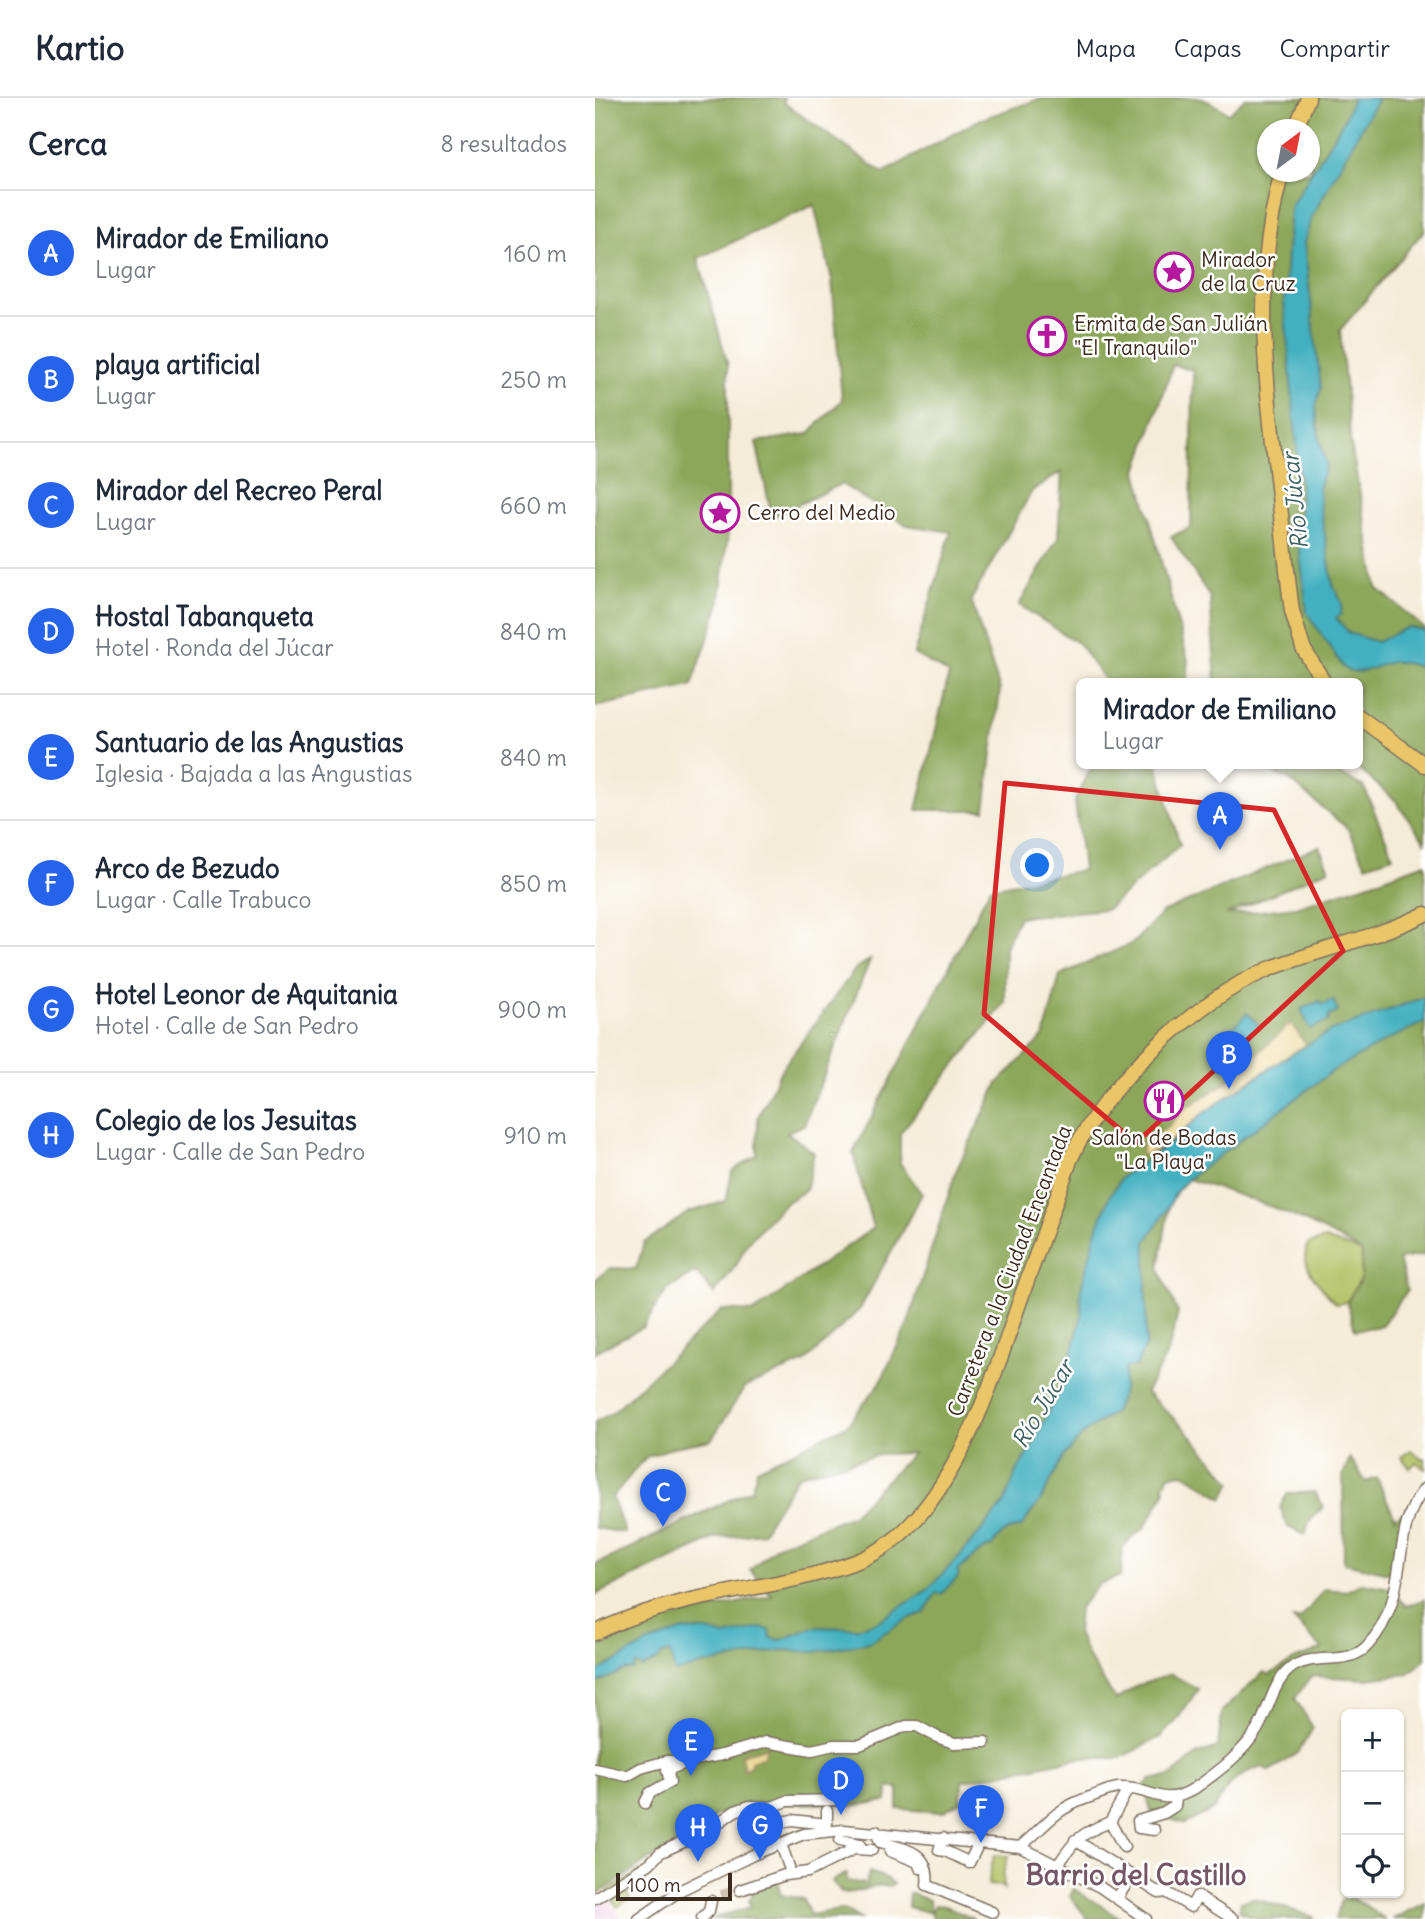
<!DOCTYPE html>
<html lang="es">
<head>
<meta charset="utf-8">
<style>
	:root { --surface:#fff; --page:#f2f2f3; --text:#1f2937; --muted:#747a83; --line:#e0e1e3; --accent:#2563eb }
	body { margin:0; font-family:Delius,sans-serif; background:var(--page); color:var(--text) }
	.controls { position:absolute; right:21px; bottom:21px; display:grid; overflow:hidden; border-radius:10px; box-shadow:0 2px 5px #0004 }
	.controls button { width:63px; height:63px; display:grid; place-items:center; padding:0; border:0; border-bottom:2px solid var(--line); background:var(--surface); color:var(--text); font:35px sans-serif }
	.compass { position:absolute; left:662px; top:21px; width:63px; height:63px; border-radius:50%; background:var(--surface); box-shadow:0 2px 5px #0004; rotate:32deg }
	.scale { position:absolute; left:21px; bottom:18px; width:116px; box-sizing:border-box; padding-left:7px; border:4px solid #3b2a1e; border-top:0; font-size:19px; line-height:24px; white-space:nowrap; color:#3b2a1e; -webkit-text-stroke:5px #fff; paint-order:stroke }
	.you { position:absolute; left:443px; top:768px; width:24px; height:24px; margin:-18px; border:5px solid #fff; border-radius:50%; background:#1a73e8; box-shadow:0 0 0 10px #1a73e833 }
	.badge { display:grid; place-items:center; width:46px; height:46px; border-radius:50%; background:var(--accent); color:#fff; font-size:23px; font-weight:700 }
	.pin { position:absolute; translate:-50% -58px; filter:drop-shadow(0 2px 4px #0008) }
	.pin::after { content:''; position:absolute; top:37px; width:24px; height:21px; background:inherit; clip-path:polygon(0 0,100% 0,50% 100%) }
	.popup { position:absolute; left:481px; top:580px; width:287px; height:91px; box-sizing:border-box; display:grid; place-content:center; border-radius:10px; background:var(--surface); filter:drop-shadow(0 2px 5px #0005); font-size:23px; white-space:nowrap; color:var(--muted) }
	.popup b { font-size:26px; color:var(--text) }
	.popup::after { content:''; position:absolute; left:50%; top:100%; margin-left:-14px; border:14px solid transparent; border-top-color:var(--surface) }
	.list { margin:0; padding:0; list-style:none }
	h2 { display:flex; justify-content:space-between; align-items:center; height:91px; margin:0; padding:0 28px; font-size:30px }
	h2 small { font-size:23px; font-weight:400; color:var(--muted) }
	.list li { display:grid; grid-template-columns:46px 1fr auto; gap:21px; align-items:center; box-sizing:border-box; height:126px; padding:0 28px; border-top:2px solid var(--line) }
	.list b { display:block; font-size:26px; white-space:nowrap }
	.list p { margin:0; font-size:23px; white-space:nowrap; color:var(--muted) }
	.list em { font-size:23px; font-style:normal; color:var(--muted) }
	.icon { flex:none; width:38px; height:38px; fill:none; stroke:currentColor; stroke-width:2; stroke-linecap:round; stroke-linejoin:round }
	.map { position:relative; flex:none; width:830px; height:1821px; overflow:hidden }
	header { display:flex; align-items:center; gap:42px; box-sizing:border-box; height:98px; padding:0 35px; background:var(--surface); border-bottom:2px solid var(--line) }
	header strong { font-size:33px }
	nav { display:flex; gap:38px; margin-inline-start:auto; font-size:24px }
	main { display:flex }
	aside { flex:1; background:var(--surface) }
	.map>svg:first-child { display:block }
</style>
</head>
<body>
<header>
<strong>Kartio</strong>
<nav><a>Mapa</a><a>Capas</a><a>Compartir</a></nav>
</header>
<main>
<aside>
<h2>Cerca<small>8 resultados</small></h2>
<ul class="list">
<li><span class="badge">A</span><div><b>Mirador de Emiliano</b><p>Lugar</p></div><em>160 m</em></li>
<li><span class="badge">B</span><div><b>playa artificial</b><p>Lugar</p></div><em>250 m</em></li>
<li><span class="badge">C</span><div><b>Mirador del Recreo Peral</b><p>Lugar</p></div><em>660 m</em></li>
<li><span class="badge">D</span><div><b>Hostal Tabanqueta</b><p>Hotel · Ronda del Júcar</p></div><em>840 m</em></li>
<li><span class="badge">E</span><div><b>Santuario de las Angustias</b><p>Iglesia · Bajada a las Angustias</p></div><em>840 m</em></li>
<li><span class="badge">F</span><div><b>Arco de Bezudo</b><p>Lugar · Calle Trabuco</p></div><em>850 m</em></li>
<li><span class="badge">G</span><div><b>Hotel Leonor de Aquitania</b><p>Hotel · Calle de San Pedro</p></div><em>900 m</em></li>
<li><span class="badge">H</span><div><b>Colegio de los Jesuitas</b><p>Lugar · Calle de San Pedro</p></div><em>910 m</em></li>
</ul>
</aside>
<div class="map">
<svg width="830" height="1821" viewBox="0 0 830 1821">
	<rect width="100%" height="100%" fill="#fff"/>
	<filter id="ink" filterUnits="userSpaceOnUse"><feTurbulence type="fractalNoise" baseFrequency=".0143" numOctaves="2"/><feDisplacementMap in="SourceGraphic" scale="14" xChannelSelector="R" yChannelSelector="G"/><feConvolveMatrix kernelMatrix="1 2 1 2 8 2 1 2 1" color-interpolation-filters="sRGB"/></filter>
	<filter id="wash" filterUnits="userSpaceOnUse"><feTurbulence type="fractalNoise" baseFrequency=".00686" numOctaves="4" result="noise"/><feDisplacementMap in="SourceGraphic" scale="28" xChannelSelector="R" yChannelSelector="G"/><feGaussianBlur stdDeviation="1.57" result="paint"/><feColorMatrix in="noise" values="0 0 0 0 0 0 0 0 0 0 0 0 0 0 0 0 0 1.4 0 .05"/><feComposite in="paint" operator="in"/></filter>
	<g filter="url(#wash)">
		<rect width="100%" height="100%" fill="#f5ecd8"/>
		<!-- built -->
		<path fill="#efd0e6" d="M14 1795V1804L28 1821H0V1800Z"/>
		<!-- green -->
		<path fill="#b1c164" stroke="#767641" stroke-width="2" d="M730 1141 767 1154 766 1180 752 1204 741 1206C728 1191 702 1167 713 1146Z
			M816 1352 825 1360H830V1371L821 1364 815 1370 806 1359Z
			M399 1757 413 1758 408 1777 409 1791 405 1788 393 1787Z
			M45 1773 50 1783 32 1795 35 1800 22 1809 13 1793Z"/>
		<!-- forest -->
		<path fill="#8ca75a" stroke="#64683c" stroke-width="2" fill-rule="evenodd" d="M0 0H189V5L288 75 384 22 447 0H607L634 15 650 0H830L829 133 745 232 756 347 782 490 830 531V744L800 702 758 666H763V586H621L615 499 576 439 596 429 598 272 578 267 542 373 593 563 592 586H512L484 546 424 507 463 440 467 374 437 393 376 502 405 592 390 712H322L354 576 319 556 356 434 312 427 246 386 177 419 161 344 213 336 247 302 237 182 219 107 103 160 133 267V436L124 508 97 588 0 609ZM673 32H715V74H673Z
			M498 666H562L585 747 512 811 424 819 410 849V905L305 1035V1065L327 1096 265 1211 210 1264 150 1289 116 1342 79 1349 51 1359 17 1399 30 1435 0 1430V1324L18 1314 127 1212 159 1214 278 1130 258 1055 395 790 488 772 480 703Z
			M654 666H726L769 689 798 758 771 767 753 731 692 680Z
			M724 748 734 771 631 817 700 809 784 782 830 765V1157L804 1161 812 1193 786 1228 760 1232 752 1204 766 1180 767 1154C709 1118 658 1101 593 1081L581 1094 574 1108 564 1171 583 1215 573 1254 551 1294 589 1330 637 1384 628 1400 589 1375 574 1377 569 1387 570 1394 550 1429 528 1448 526 1478 504 1486 484 1510 482 1535 493 1559 521 1602 542 1588 576 1576 603 1591 581 1623 565 1639 526 1660H485L367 1683 366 1704 347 1714 303 1711V1690H293L292 1703 256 1708 250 1706H152L121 1717 108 1732 52 1763 0 1798V1550L64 1523 177 1497 155 1472 182 1447 257 1417 318 1355 288 1356 203 1377 167 1435 120 1440 0 1497V1467L157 1391 162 1371 252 1327 285 1285 312 1228 361 1073 403 985 449 938 465 877 538 845 568 814Z
			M275 862 209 1027 192 1034 219 1055 211 1092 190 1105 152 1145 142 1166 119 1196 101 1174 72 1192 48 1229 0 1254V1182L15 1170 41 1171 49 1145 94 1114 131 1103 137 1073 162 1057 163 1019 186 972 261 870Z
			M755 1360 771 1384 782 1380 800 1420 812 1412 794 1475 749 1465 748 1377Z
			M720 1394 728 1409 714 1424 710 1437 693 1429 685 1409 692 1396Z
			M767 1485 794 1490 811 1508 830 1501V1562L812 1576 772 1581 717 1578 700 1600 718 1630 703 1655 674 1673 666 1668C641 1679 631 1686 620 1711L590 1726 556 1714 549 1688 555 1682 576 1678 603 1656 623 1649 627 1613 669 1574 674 1577 699 1562 727 1551 698 1521H706L729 1491 752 1493Z
			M274 1774 289 1779 299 1786C292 1790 289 1787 282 1788 270 1791 260 1795 247 1795L237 1783 252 1775V1783L271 1786Z
			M182 1783 186 1797 208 1801 215 1817 249 1811 265 1821H115L156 1809 154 1803 158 1796 156 1793Z
			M479 1791 527 1821H493L475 1798Z
			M314 1795 334 1802 336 1814 340 1807 350 1808 379 1821H338L336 1815 313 1809Z
			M658 1800 719 1819V1821H664L644 1813 646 1804Z
			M755 1800 770 1807 789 1821H740L747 1802Z
			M830 1805V1821H797Z"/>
		<!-- sand -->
		<path fill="#eeda9e" stroke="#94825e" stroke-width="2" d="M696 925 711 947C676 968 641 992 608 1016 585 1033 576 1049 546 1058L548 1044 572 1030 589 1011 629 986Z
			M172 1648 169 1658 156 1663 157 1666 149 1672 146 1657Z"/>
		<!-- water -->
		<path fill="#43b0c0" stroke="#3f6d6f" stroke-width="2" d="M758 0H783L716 120 709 145 726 290 721 309 724 339 731 367 724 387 725 408 738 487 747 505 746 516 741 520 754 535 782 544 813 529 830 533V571C820 568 807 562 797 564 781 567 765 580 749 570L712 515 704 449 705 385 689 204 695 109 749 22Z
			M830 899V924L794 941 739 972 593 1081 581 1094 574 1108 551 1144V1246L541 1268 530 1270 528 1293 519 1314 489 1335 469 1358 447 1400 426 1429C413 1432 404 1435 398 1448 385 1450 374 1465 363 1472V1479L346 1496 341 1495 329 1515 315 1520 274 1544 220 1554 188 1552 106 1567 80 1575 75 1555 67 1556 63 1562 47 1570 44 1567H40L38 1572H31L0 1586V1575L51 1546 88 1532 113 1533 130 1538 166 1530 175 1532 176 1540 186 1542 219 1529 262 1530 282 1524 332 1492 362 1461 409 1406 421 1375 437 1348 455 1310 468 1289 487 1217 485 1194 502 1131 515 1097 528 1078 577 1044 606 1017 695 957 736 933Z
			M738 902 743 914 733 918 734 923 715 931 706 911 725 903 727 907Z
			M652 915 665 928 638 956 625 943Z"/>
	</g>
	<g filter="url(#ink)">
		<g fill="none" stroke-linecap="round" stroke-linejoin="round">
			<!-- minor-tunnel -->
			<path stroke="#d0c5b3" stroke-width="10" stroke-dasharray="10 5" stroke-linecap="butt" d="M126 1797 145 1792"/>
			<defs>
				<path id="minor" d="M0 1671 32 1678 46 1670 72 1663H93L127 1657 171 1644 217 1652 239 1647H265L311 1628H322L342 1639 359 1645 390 1644
					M50 1705 55 1695 75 1684 72 1672 88 1666
					M515 1724 533 1691
					M515 1724 529 1749
					M182 1725 197 1722 232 1726V1713
					M559 1732 544 1730 543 1723 569 1715 580 1708 581 1700
					M281 1733 285 1744C311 1751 336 1754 332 1787L397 1814
					M348 1740 344 1752 350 1753 369 1762
					M245 1742 265 1746
					M480 1742 564 1795 571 1794 596 1809 602 1798 638 1821
					M186 1746 194 1769
					M425 1749C455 1724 458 1711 498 1698 506 1695 515 1691 523 1690 556 1688 567 1712 600 1690 623 1674 647 1656 662 1632 674 1613 678 1581 699 1568 722 1554 754 1569 773 1547 818 1498 793 1433 830 1390
					M295 1753 323 1764 325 1770
					M374 1765 381 1751V1744
					M463 1767C481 1740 485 1736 515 1724
					M145 1792 190 1777 213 1774 259 1751 277 1752
					M0 1800 54 1766 66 1754 109 1735 140 1713 155 1708 177 1709 192 1703 247 1702
					M522 1800 537 1778
					M107 1820 114 1813 116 1803
					M44 1821 86 1792 158 1757 209 1736 249 1732 425 1749 505 1789 551 1821"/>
				<path id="major" d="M700 32 713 0
					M687 74C658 180 670 273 682 380 687 424 691 469 697 513L708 550 730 586
					M763 618 830 667
					M0 1535C81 1493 175 1495 260 1464 355 1430 398 1280 428 1194 444 1149 460 1105 476 1060 507 989 603 900 674 871 725 851 781 840 830 816"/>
			</defs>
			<!-- minor casing -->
			<use href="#minor" stroke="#7c6e5f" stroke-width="13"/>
			<!-- major casing -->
			<use href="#major" stroke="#7c6e5f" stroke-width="17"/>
			<!-- minor -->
			<use href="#minor" stroke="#fff" stroke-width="10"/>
			<!-- major -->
			<use href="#major" stroke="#ebc669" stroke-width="14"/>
		</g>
	</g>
	<!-- marked area -->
	<path fill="none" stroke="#d62828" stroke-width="5" stroke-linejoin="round" d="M410 685 679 712 748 853 541 1045 389 916Z"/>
	<!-- icons -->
	<defs>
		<symbol id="sight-ring" viewBox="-11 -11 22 22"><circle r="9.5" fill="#fff" stroke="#b5179e" stroke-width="1.5"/><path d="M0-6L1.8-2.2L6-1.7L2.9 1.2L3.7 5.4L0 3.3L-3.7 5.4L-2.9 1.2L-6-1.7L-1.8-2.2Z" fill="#b5179e"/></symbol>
		<symbol id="church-ring" viewBox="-11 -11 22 22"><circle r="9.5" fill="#fff" stroke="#b5179e" stroke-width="1.5"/><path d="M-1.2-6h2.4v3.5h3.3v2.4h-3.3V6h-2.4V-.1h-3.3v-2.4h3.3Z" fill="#b5179e"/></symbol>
		<symbol id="restaurant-ring" viewBox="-11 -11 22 22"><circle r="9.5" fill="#fff" stroke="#b5179e" stroke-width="1.5"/><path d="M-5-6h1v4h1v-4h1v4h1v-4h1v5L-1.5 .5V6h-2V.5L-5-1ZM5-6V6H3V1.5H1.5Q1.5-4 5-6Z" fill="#b5179e"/></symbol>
	</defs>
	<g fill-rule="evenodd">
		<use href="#sight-ring" x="557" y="152" width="44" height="44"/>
		<use href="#church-ring" x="430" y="216" width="44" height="44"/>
		<use href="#sight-ring" x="103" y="393" width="44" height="44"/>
		<use href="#restaurant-ring" x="547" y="981" width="44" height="44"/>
	</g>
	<g text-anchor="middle" stroke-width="5" stroke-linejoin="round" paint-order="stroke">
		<!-- poi labels -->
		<g font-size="21" fill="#3b2a1e" stroke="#fff" text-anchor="start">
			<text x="606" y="169">Mirador<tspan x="606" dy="24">de la Cruz</tspan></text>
			<text x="479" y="233">Ermita de San Julián<tspan x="479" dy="24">"El Tranquilo"</tspan></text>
			<text x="152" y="422">Cerro del Medio</text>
			<text x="569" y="1047" text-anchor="middle">Salón de Bodas<tspan x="569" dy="24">"La Playa"</tspan></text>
		</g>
		<!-- street labels -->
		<g font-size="21" fill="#3b2a1e" stroke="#fff">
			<text transform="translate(415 1173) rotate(-69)" y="7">Carretera a la Ciudad Encantada</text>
		</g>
		<!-- water labels -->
		<g font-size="23" font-style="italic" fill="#3e605f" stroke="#fff">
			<text transform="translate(700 403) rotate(-96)" y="8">Río Júcar</text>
			<text transform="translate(448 1306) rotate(-59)" y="8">Río Júcar</text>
		</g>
		<!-- district labels -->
		<g font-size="28" font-weight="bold" fill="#745664" stroke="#fff">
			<text x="541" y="1787">Barrio del Castillo</text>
		</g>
	</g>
</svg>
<div class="controls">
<button>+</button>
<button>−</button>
<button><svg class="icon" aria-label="locate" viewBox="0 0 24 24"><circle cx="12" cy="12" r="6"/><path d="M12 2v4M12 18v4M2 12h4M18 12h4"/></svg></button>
</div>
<svg class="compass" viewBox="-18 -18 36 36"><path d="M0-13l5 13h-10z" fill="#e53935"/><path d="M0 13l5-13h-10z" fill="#747a83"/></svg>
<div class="scale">100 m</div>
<div class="you"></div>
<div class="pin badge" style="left:625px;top:752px">A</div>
<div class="popup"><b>Mirador de Emiliano</b>Lugar</div>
<div class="pin badge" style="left:634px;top:991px">B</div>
<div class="pin badge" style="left:68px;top:1429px">C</div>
<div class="pin badge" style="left:246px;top:1717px">D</div>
<div class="pin badge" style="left:96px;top:1678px">E</div>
<div class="pin badge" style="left:386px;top:1745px">F</div>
<div class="pin badge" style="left:165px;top:1762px">G</div>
<div class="pin badge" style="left:103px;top:1764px">H</div>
</div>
</main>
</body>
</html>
